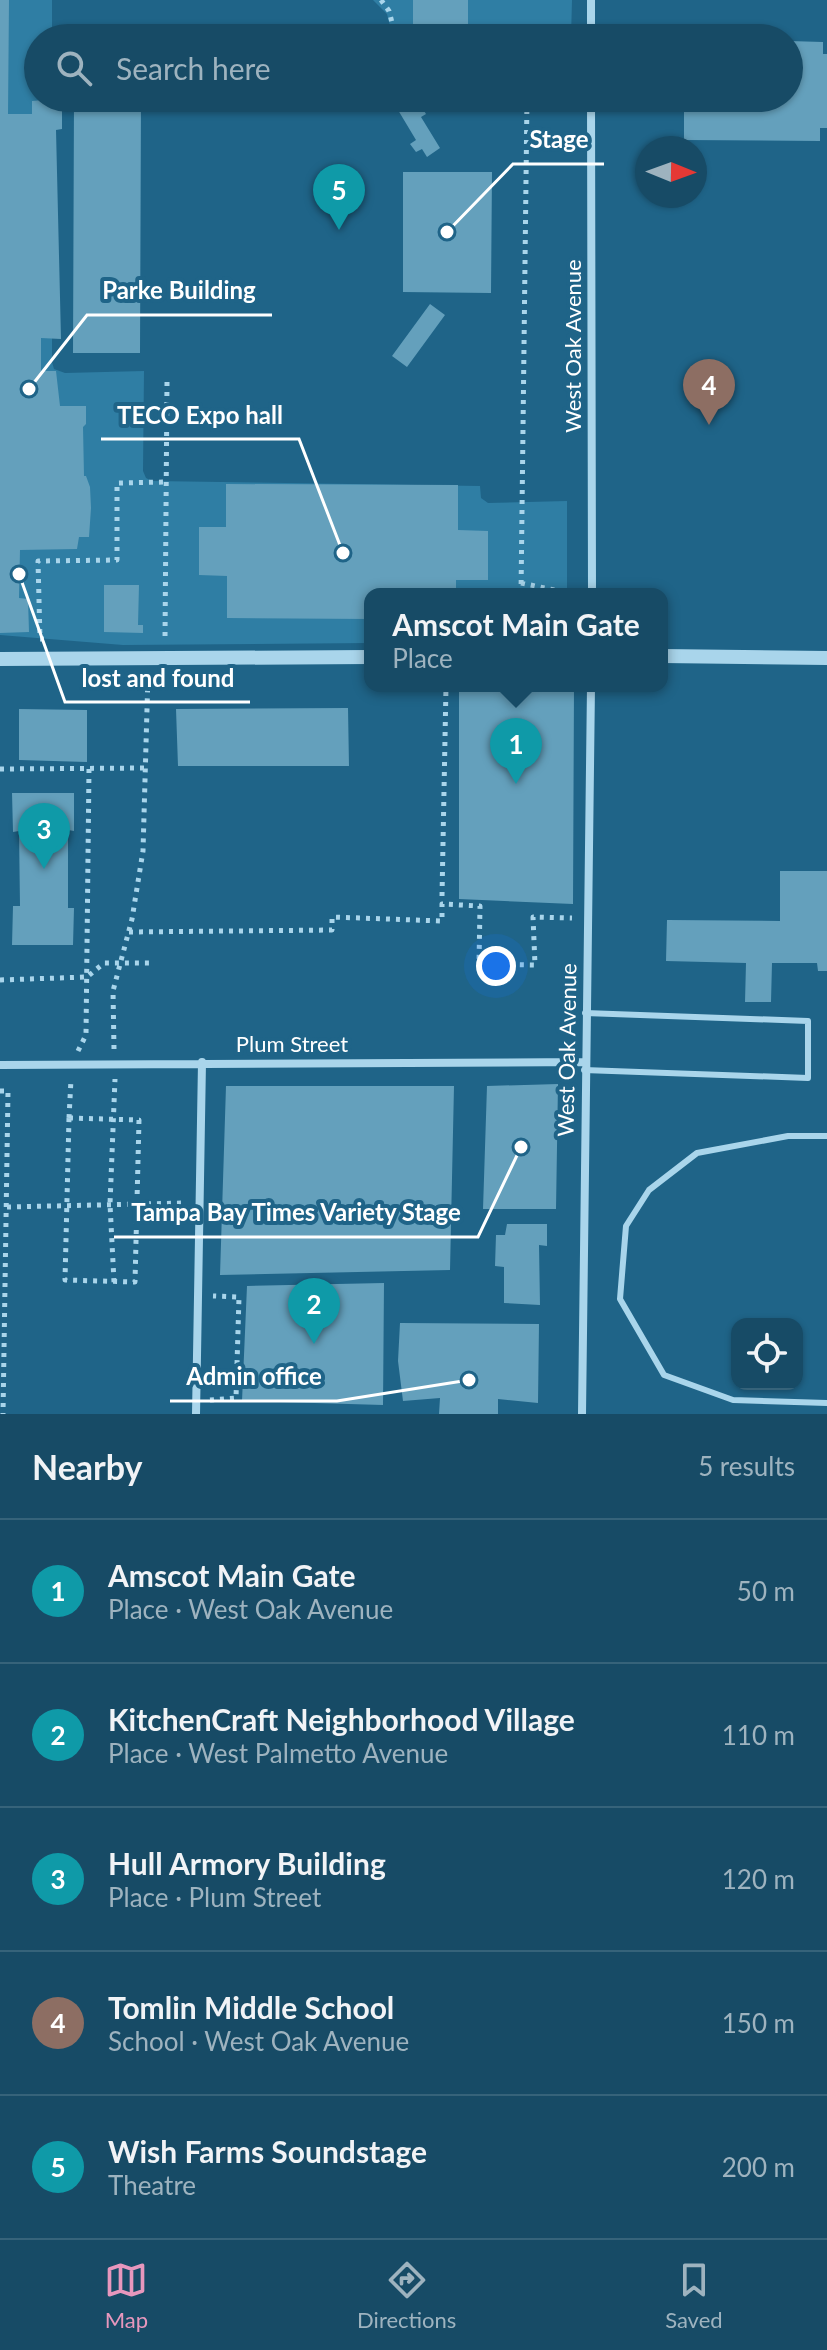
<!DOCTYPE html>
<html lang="en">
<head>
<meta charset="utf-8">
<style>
	:root { --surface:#174b66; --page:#20526c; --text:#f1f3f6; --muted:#9eb3bf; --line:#36637a; --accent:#e797bd }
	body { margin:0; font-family:Lato,sans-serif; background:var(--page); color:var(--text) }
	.controls { position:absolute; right:24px; bottom:24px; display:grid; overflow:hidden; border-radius:16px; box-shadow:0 2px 6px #0004 }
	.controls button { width:72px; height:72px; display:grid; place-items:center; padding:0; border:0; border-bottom:2px solid var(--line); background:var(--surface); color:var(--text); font:40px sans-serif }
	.compass { position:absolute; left:635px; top:136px; width:72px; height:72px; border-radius:50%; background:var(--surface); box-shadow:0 2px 6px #0004; rotate:91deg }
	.you { position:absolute; left:496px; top:966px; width:28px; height:28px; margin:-20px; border:6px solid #fff; border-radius:50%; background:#1a73e8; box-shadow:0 0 0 12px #1a73e833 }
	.badge { display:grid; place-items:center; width:52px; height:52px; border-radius:50%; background:var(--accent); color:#fff; font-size:26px; font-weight:700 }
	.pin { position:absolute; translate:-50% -66px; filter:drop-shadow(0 2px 4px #0008) }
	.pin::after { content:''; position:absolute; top:42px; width:28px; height:24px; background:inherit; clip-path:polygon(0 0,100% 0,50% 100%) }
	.popup { position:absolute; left:364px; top:588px; width:304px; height:104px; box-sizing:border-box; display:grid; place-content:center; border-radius:16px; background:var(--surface); filter:drop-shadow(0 2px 6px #0005); font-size:26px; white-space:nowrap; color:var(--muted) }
	.popup b { font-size:30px; color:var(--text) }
	.popup::after { content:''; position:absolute; left:50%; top:100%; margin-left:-16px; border:16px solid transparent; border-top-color:var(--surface) }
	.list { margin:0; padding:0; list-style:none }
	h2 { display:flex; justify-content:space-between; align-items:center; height:104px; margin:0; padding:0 32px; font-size:34px }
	h2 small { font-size:26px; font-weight:400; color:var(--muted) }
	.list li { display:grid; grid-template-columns:52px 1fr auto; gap:24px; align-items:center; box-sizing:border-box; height:144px; padding:0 32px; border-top:2px solid var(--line) }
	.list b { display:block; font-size:30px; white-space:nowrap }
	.list p { margin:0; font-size:26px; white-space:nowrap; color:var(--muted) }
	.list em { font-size:26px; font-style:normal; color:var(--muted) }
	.icon { flex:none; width:44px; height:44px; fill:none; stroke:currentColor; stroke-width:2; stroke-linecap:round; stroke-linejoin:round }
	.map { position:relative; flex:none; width:827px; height:1414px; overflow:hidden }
	.search { position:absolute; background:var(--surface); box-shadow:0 2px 6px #0004; left:24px; right:24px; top:24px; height:88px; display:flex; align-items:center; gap:20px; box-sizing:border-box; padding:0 28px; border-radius:44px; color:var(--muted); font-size:30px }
	.sheet { height:824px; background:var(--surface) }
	nav { display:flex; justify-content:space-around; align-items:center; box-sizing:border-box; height:112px; border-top:2px solid var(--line); background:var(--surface); font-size:22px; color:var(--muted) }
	nav a { display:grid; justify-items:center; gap:4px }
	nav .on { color:var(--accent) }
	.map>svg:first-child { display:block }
</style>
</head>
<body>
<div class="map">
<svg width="827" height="1414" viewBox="0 0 827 1414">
	<rect width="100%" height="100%" fill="#1f6488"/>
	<!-- green -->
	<path fill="#2f7ea4" d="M0 0H52V38H38V98H52V362L54 369 65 373 144 371 143 471 146 478 152 481 480 486 481 498 488 503 567 501V594H370V643L123 645 0 635Z
		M373 0H572L571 38H393L387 14Z"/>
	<!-- building -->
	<path fill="#64a0bc" d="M0 0H9L8 114H32V101L56 99V109H62V129L56 130 61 339 41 338V371H56L60 406H86V424L83 427 84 476H86L90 487 91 508 89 537H79L77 549 20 550 19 598 28 599 29 632 0 633Z
		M413 0H468V36L413 35Z
		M789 41 823 42V54H827V128H820V141L684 140V98H789Z
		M74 98H141L140 353H73Z
		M412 102 416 109 421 106 426 114 421 117 440 148 427 157 422 149 416 152 410 144 416 140 398 110Z
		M403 172H492L491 293 403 292Z
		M430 304 445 315 407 367 392 356Z
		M226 484 458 485V530L488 531V580H456V594H370V619L227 618V576L199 575V527H226Z
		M104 585H139L138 625H143V633L104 632Z
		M459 686H574L573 904 459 899Z
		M348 708 349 766H178L176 709Z
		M19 709 87 710V762L19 760Z
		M12 793H74V831L68 830V908H74L73 945H12L13 906H20L19 831 13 832Z
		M780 871H827V971H818L817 963H772L771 1002H745L746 963 666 961 667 920 780 921Z
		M558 1084 556 1209H483L487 1086Z
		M226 1086H454L450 1270 220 1275Z
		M507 1224H547V1246L539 1245 540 1305 504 1303V1267L495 1266 496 1235H505Z
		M384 1283 383 1405 242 1401 247 1286Z
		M400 1323 539 1324 538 1403 498 1399V1414H439L440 1398 403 1401 398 1361Z"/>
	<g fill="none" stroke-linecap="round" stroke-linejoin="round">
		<!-- path -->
		<path stroke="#a9d5eb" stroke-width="5" stroke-dasharray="4 6" stroke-linecap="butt" d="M381 0 389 11 396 38
			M167 382 165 638H169
			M521 583 559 591V594
			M521 594 527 98
			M44 639H40L38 561 117 560V483L166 482
			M0 769 146 768
			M442 896 446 686
			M129 932 332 930V917L442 921V904L480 906 479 964 535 965 533 917 572 918
			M0 980 87 977 104 963H151
			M114 1049 113 991 132 919 143 851 148 674
			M78 1051 86 1035 89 768
			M0 1091H8L3 1414
			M69 1118 139 1120 135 1282 65 1280Z
			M69 1118 71 1079
			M7 1207 186 1203
			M114 1282 110 1204 115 1079
			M210 1400 236 1398 239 1297 213 1296"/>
		<!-- service -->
		<path stroke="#a9d5eb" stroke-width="6" d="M584 1070 808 1078V1021L585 1013
			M827 1136H788L697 1153 649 1190 626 1226 620 1299 664 1375 733 1400 827 1403"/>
		<!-- minor -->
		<path stroke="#a9d5eb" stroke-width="8" d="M591 0V38
			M591 98 592 594
			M0 1065 585 1062
			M196 1414 202 1062
			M582 1414 591 686"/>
		<!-- tertiary -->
		<path stroke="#a9d5eb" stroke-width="14" d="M662 656 827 658
			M0 659 370 657"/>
	</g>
	<g text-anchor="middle" stroke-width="8" stroke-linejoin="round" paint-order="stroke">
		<!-- street labels -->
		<g font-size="22" fill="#fff" stroke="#1f6488">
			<text transform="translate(573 346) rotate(-90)" y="8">West Oak Avenue</text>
			<text x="292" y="1052">Plum Street</text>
			<text transform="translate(567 1050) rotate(-89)" y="8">West Oak Avenue</text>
		</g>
	</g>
	<!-- callouts -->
	<path fill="none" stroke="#fff" stroke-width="3" d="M447 232L513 164H604M29 389L87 315H272M343 553L299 439H101M19 574L65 702H250M521 1147L478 1237H114M469 1380L337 1401H170"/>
	<g fill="#fff" stroke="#1f6488" stroke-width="3">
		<circle cx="447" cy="232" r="8"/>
		<circle cx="29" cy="389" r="8"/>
		<circle cx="343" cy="553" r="8"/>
		<circle cx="19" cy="574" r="8"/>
		<circle cx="521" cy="1147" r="8"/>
		<circle cx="469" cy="1380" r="8"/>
	</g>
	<g font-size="24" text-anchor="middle" font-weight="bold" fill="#fff" stroke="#1f6488" stroke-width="8" stroke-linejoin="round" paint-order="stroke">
		<text x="559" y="148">Stage</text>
		<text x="179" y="299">Parke Building</text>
		<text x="200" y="424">TECO Expo hall</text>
		<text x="158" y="687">lost and found</text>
		<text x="296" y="1221">Tampa Bay Times Variety Stage</text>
		<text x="254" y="1385">Admin office</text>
	</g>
</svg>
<div class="controls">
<button><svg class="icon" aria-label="locate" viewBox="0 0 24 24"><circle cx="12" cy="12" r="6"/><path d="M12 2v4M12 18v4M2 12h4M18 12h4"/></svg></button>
</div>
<svg class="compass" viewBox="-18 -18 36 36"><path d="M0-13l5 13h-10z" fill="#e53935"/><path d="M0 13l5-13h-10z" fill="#9eb3bf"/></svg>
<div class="you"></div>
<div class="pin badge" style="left:516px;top:784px;background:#0f9aa8">1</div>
<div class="popup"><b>Amscot Main Gate</b>Place</div>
<div class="pin badge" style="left:314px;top:1344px;background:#0f9aa8">2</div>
<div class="pin badge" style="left:44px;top:869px;background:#0f9aa8">3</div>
<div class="pin badge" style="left:709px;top:425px;background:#8d6e63">4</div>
<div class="pin badge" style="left:339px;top:230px;background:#0f9aa8">5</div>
<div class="search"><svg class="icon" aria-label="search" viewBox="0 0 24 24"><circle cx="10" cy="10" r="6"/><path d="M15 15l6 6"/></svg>Search here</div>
</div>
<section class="sheet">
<h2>Nearby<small>5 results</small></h2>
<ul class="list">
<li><span class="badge" style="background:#0f9aa8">1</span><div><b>Amscot Main Gate</b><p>Place · West Oak Avenue</p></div><em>50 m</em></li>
<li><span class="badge" style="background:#0f9aa8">2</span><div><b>KitchenCraft Neighborhood Village</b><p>Place · West Palmetto Avenue</p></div><em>110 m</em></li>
<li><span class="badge" style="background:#0f9aa8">3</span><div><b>Hull Armory Building</b><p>Place · Plum Street</p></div><em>120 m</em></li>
<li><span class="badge" style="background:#8d6e63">4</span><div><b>Tomlin Middle School</b><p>School · West Oak Avenue</p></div><em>150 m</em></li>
<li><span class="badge" style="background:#0f9aa8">5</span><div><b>Wish Farms Soundstage</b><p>Theatre</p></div><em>200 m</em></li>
</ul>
</section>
<nav>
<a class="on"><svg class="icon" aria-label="map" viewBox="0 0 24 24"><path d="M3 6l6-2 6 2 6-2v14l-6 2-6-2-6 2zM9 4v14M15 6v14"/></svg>Map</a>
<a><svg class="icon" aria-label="directions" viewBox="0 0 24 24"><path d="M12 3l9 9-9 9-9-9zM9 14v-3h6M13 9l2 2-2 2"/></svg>Directions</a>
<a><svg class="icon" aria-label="saved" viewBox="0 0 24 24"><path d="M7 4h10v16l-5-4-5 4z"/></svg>Saved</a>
</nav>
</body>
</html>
